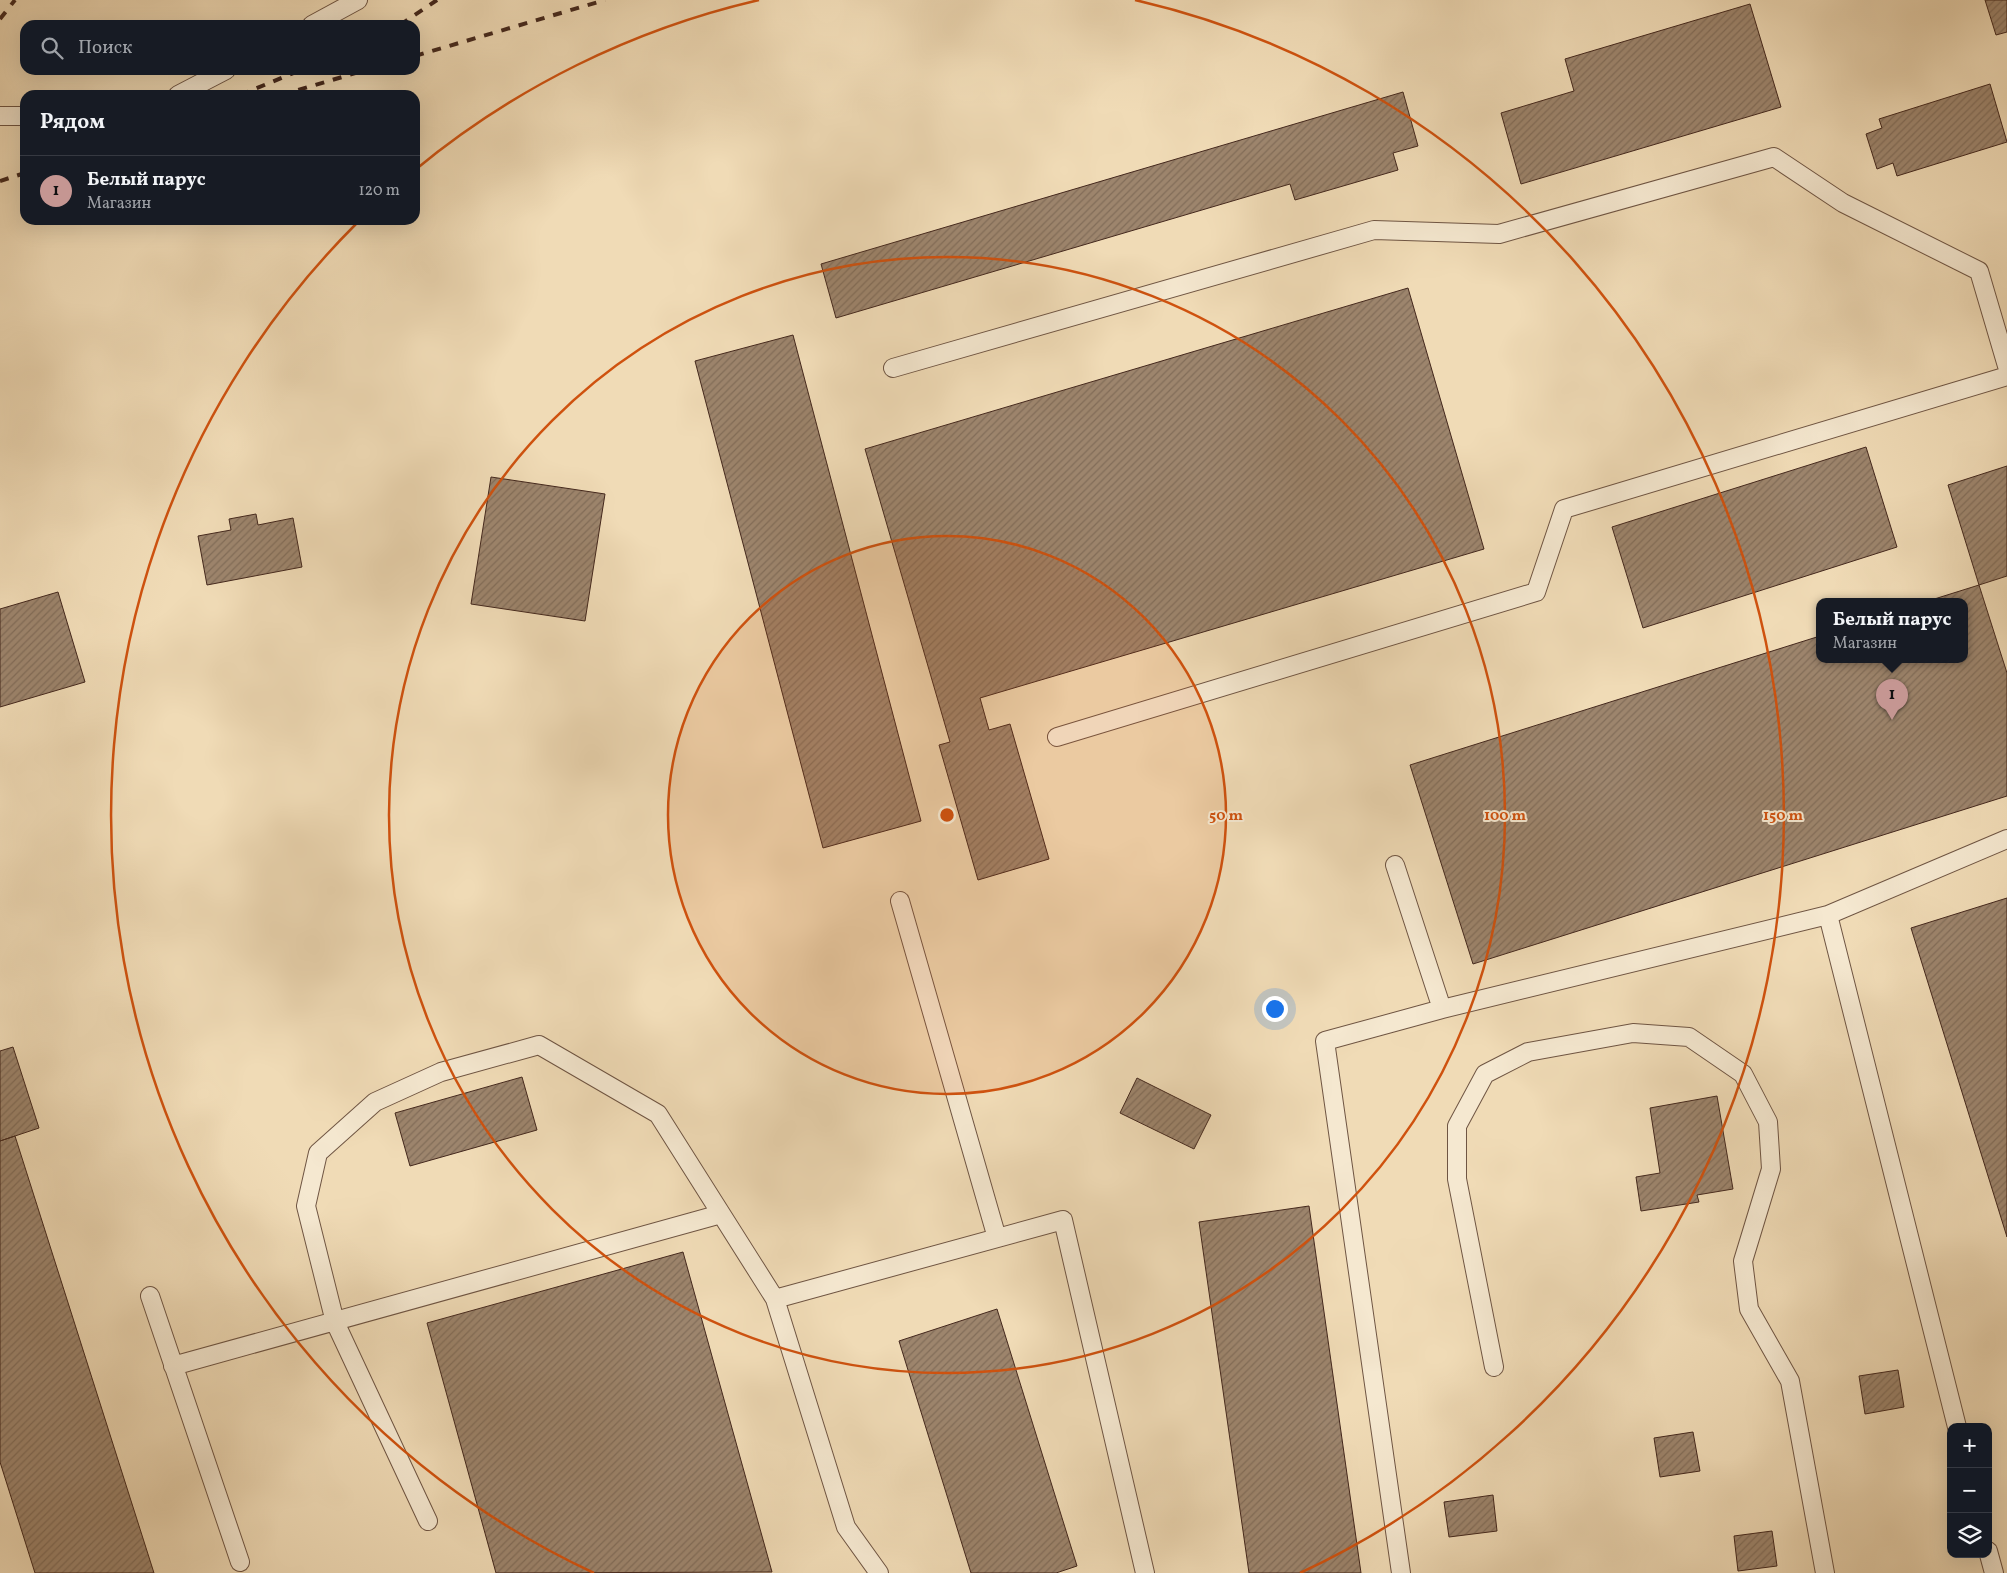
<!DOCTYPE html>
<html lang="ru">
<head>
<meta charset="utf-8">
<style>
	:root { --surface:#171b24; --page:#20242c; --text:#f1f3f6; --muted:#9ea1a6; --line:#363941; --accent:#c59692 }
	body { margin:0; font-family:Vollkorn,serif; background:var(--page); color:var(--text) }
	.controls { position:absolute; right:15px; bottom:15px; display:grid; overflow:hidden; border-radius:10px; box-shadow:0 5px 20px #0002 }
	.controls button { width:45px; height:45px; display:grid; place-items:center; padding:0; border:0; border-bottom:1px solid var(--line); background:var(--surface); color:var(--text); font:25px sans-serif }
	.you { position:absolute; left:1274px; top:1008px; width:18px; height:18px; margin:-12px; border:4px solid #fff; border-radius:50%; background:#1a73e8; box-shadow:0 0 0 8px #1a73e833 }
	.badge { display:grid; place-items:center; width:32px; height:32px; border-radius:50%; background:var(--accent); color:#111; font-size:16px; font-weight:700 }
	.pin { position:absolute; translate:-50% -41px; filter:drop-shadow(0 1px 2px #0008) }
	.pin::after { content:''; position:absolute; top:26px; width:18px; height:15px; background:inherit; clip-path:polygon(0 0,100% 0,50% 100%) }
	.popup { position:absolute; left:1816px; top:598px; width:152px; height:65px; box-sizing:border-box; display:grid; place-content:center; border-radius:10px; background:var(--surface); filter:drop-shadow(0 1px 4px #0005); font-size:16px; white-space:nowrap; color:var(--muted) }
	.popup b { font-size:19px; color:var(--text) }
	.popup::after { content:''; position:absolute; left:50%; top:100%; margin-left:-10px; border:10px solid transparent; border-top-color:var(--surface) }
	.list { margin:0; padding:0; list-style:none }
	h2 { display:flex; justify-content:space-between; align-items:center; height:65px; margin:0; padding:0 20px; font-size:21px }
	h2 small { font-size:16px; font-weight:400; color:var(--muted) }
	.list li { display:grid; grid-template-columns:32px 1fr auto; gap:15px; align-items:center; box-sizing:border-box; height:70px; padding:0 20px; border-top:1px solid var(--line) }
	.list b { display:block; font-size:19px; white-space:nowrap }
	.list p { margin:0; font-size:16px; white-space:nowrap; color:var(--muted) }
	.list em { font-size:16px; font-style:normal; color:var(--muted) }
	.icon { flex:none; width:28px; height:28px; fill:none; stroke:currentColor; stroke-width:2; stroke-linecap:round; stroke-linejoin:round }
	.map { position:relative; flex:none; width:2007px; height:1573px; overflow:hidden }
	.search { position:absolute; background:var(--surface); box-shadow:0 5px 20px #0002; left:20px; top:20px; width:400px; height:55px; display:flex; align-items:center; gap:12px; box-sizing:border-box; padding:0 18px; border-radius:15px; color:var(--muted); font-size:19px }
	.panel { position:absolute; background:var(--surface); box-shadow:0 5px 20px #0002; left:20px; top:90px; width:400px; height:135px; border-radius:15px }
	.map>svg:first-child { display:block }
</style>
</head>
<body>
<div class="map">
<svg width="2007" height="1573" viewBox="0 0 2007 1573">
	<defs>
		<pattern id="building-hatch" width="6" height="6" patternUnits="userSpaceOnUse" patternTransform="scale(1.25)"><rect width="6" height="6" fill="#9d856d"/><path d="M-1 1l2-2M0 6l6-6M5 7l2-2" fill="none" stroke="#826d59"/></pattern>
	</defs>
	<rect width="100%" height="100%" fill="#f0dbb6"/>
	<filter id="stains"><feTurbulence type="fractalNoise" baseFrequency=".004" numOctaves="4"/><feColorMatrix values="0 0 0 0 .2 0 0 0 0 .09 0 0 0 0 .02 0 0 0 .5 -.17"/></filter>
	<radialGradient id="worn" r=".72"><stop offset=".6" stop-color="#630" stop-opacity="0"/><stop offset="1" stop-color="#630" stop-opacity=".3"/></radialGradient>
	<!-- building -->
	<path fill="url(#building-hatch)" stroke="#44281d" d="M1985 0H2007V32L1996 35Z
		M1750 4 1781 107 1521 184 1501 113 1574 91 1565 59Z
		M1990 84 2007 142 1897 176 1893 163 1877 169 1866 134 1882 128 1879 119Z
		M1403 92 1418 146 1393 153 1398 170 1295 200 1290 184 836 318 821 264Z
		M1408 288 1484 549 980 698 989 730 1010 724 1049 859 978 880 939 745 950 742 865 449Z
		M793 335 921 821 823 848 695 361Z
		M1866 447 1897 547 1643 628 1612 527Z
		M2007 466V576L1979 585 1948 485Z
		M491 477 605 494 585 621 471 604Z
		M256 514 258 525 293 518 302 567 207 585 198 536 231 530 229 519Z
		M1979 585 2007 673V796L1473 964 1410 765 1820 636V659H1964V601H1928Z
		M58 592 85 682 0 707V609Z
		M2007 898V1237L1911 928Z
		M13 1047 39 1128 0 1141V1051Z
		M522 1077 537 1130 410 1166 395 1113Z
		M1137 1078 1211 1115 1194 1149 1120 1113Z
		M1717 1096 1733 1189 1697 1195 1699 1202 1641 1211 1636 1177 1660 1173 1650 1108Z
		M15 1136 154 1573H35L0 1462V1141Z
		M1309 1206 1361 1573H1249L1199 1222Z
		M683 1252 772 1572 496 1573 427 1323Z
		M997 1309 1077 1566 1056 1573H971L899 1341Z
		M1898 1370 1904 1407 1865 1414 1859 1376Z
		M1693 1432 1700 1471 1660 1477 1654 1438Z
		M1493 1495 1497 1531 1449 1537 1444 1502Z
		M1772 1531 1777 1566 1738 1571 1734 1536Z"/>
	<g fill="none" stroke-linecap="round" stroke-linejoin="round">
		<defs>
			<path id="lane" d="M312 25 358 0
				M178 95 226 70
				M0 116H25
				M893 368 1374 230 1499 234 1774 157 1843 203 1979 271 2007 366
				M1057 737 1536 592 1564 509 2007 376
				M1395 865 1442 1009 1828 915 2007 839
				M900 901 997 1238
				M1828 915 1957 1427
				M150 1296 240 1562
				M775 1299 1063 1220 1145 1573
				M173 1366 721 1214
				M1494 1367 1457 1179V1126L1485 1074 1528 1052 1633 1033 1689 1037 1743 1074 1768 1122 1771 1169 1743 1261 1749 1309 1790 1381 1825 1573
				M428 1521 335 1322 306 1206 318 1153 375 1102 441 1072 539 1045 658 1114 775 1299 846 1527 879 1573
				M1988 1551 1994 1573
				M1401 1573 1325 1041 1442 1009"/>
		</defs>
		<!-- lane casing -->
		<use href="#lane" stroke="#6f5543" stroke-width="20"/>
		<!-- lane -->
		<use href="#lane" stroke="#f5e8d0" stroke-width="18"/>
		<!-- rail -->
		<path stroke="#44281d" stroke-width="4" stroke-dasharray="9 9" stroke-linecap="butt" d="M0 19 15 0
			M400 25 437 0
			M415 56 605 0
			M240 95 301 70
			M281 95 366 70
			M0 181 25 173"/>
	</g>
	<!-- distance rings -->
	<circle cx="947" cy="815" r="279" fill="#cf520f" fill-opacity=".12"/>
	<g fill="none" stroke="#cf520f" stroke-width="2.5">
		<circle cx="947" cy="815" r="279"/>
		<circle cx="947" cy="815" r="558"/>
		<path d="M594 1573A836 836 0 0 1 356 224M415 170A836 836 0 0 1 759 0M1135 0A836 836 0 0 1 1300 1573"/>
	</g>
	<circle cx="947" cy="815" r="8" fill="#cf520f" stroke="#f5e8d0" stroke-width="2.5"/>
	<g font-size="15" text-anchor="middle" font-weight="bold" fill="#cf520f" stroke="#f5e8d0" stroke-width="4" stroke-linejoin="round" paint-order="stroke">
		<text x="1226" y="820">50 m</text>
		<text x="1505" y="820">100 m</text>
		<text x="1783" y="820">150 m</text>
	</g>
	<rect width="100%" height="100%" filter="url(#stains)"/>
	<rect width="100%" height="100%" fill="url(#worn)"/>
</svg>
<div class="controls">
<button>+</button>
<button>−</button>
<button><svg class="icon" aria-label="layers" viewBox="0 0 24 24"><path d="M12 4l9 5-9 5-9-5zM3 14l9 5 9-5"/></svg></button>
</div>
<div class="you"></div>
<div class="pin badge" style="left:1892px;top:720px">1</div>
<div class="popup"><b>Белый парус</b>Магазин</div>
<div class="search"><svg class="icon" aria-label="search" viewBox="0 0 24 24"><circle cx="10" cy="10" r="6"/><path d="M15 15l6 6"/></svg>Поиск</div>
<section class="panel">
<h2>Рядом<small></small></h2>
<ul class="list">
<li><span class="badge">1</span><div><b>Белый парус</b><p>Магазин</p></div><em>120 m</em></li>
</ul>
</section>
</div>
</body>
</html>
